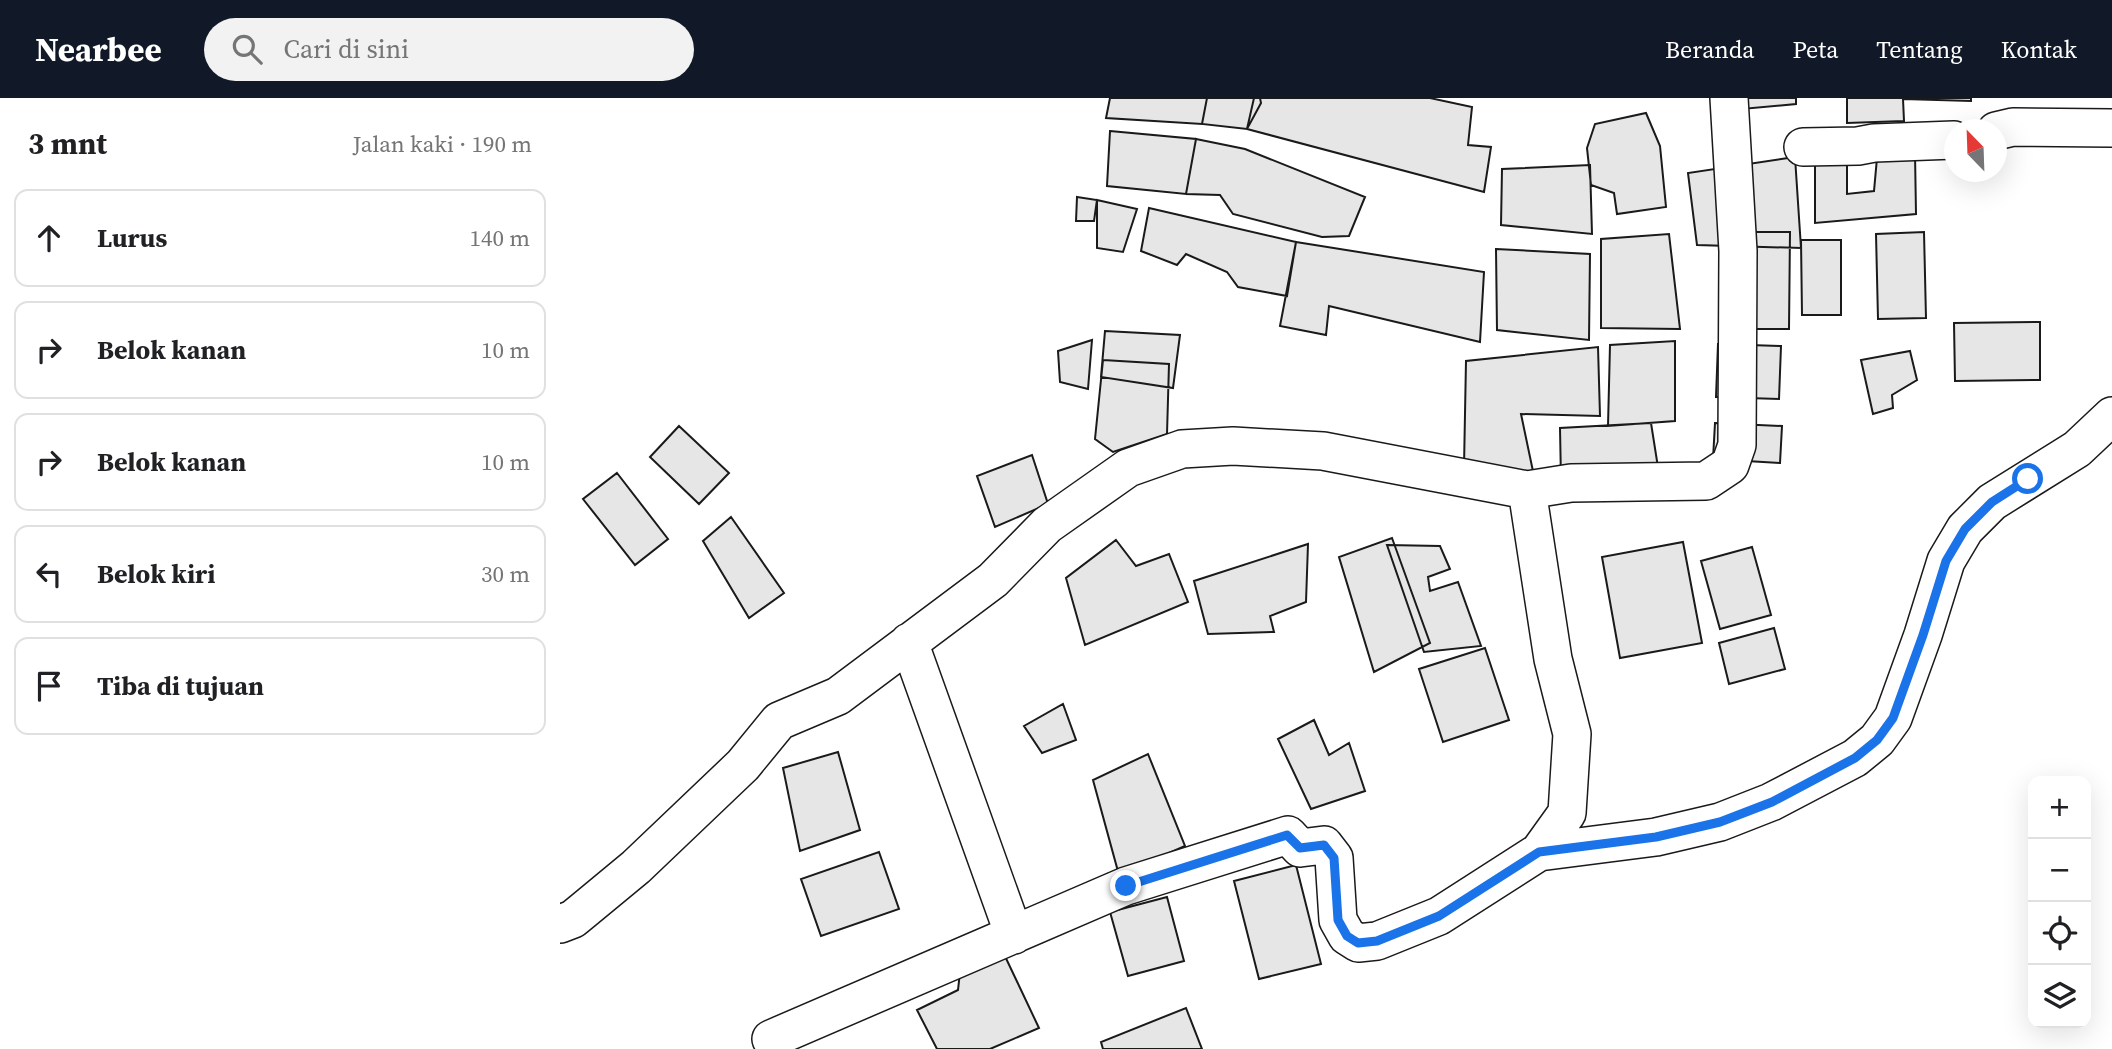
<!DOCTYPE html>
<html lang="id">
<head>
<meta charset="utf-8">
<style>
	:root { --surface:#fff; --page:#f2f2f2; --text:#202124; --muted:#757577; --line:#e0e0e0; --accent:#111827 }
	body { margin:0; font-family:"Source Serif 4",serif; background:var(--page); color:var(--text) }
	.controls { position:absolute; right:21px; bottom:21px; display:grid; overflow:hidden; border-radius:14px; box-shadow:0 7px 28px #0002 }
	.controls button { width:63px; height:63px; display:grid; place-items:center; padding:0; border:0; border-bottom:2px solid var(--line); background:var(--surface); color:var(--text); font:35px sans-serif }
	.compass { position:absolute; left:1384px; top:21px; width:63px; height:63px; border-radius:50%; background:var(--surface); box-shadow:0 7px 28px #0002; rotate:337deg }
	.stop { position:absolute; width:21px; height:21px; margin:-16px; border:5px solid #1a73e8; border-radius:50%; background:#fff }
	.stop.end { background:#1a73e8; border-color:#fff; box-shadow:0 2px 7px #0008 }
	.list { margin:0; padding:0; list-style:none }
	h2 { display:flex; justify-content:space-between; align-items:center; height:91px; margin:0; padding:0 28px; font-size:30px }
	h2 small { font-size:23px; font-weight:400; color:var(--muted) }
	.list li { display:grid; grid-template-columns:46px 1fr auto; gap:21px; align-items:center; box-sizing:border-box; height:98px; margin:0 14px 14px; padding:0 14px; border:2px solid var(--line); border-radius:14px }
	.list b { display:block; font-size:26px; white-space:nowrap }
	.list em { font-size:23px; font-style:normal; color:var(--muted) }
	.icon { flex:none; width:38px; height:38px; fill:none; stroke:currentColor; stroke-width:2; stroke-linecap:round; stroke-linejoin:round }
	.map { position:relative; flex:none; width:1552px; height:951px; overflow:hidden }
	header { display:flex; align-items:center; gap:42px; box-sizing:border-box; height:98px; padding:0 35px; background:var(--accent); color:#fff }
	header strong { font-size:33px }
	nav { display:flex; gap:38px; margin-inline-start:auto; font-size:24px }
	.search { width:490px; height:63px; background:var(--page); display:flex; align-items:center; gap:18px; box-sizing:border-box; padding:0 24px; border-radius:38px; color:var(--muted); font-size:26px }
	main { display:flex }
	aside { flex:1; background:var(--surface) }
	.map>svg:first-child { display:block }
</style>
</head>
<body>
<header>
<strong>Nearbee</strong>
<div class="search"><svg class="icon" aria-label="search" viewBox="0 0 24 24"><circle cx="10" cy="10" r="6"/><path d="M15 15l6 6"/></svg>Cari di sini</div>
<nav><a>Beranda</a><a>Peta</a><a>Tentang</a><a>Kontak</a></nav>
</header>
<main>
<aside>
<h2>3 mnt<small>Jalan kaki · 190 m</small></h2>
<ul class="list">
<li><svg class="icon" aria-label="ahead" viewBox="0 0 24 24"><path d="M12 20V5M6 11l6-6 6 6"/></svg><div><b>Lurus</b></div><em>140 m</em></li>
<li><svg class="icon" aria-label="right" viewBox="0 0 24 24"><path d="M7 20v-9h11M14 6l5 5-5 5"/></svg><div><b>Belok kanan</b></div><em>10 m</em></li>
<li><svg class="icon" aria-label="right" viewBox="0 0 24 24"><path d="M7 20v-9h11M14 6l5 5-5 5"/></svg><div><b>Belok kanan</b></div><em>10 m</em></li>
<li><svg class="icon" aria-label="left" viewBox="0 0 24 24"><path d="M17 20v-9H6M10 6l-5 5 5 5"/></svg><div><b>Belok kiri</b></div><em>30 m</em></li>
<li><svg class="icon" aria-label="arrive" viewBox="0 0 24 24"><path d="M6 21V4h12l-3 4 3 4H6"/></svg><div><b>Tiba di tujuan</b></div></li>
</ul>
</aside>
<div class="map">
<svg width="1552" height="951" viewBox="0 0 1552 951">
	<rect width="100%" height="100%" fill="#fff"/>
	<!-- building -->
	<path fill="#e6e6e6" stroke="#1a1a1a" stroke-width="2" d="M550 0H647L642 26 546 20Z
		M647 0H700L701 5 687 31 642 26Z
		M694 0H870L912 9 908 47 931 49 924 94 687 31Z
		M1181 0H1236V6L1182 11Z
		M1287 0H1411V3L1343 1 1344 23 1287 25Z
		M1086 15 1100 48 1106 109 1057 116 1054 95 1031 87 1027 50 1035 26Z
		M550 33 636 41 626 96 547 88Z
		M636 41 685 51 805 99 789 138 762 139 673 116 660 97 626 96Z
		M1355 55 1356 116 1255 125V63L1287 61V96L1314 93 1317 60Z
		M1235 59 1241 150 1137 147 1128 75Z
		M1030 67 1032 136 941 127 942 71Z
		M517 99 537 102 534 123H516Z
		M537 102 577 111 563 154 537 150Z
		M589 110 736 144 727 198 678 189 667 174 626 156 617 167 581 153Z
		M1186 134H1230L1229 231H1162Z
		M1364 134 1366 220 1318 221 1316 136Z
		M1109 136 1120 231 1041 230V141Z
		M1241 142H1281V217H1242Z
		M736 144 924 174 920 244 769 208 766 237 720 228Z
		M936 151 1030 156 1029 242 937 232Z
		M1480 224V282L1395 283 1394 225Z
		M545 233 620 237 613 290 541 279Z
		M532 242 528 291 500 284 498 253Z
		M1115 243V323L1048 328 1050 247Z
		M1158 246 1221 248 1219 301 1156 299Z
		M1038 249 1040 318 961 316 974 378 904 369 906 263Z
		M1350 253 1357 282 1332 297 1333 310 1313 316 1301 262Z
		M543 262 609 266 607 336 553 354 535 341Z
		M1091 325 1100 382 1001 383 1000 330Z
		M1155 325 1222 328 1220 365 1153 361Z
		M119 328 169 375 139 406 90 359Z
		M472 357 488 406 435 429 417 378Z
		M57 375 108 441 75 467 23 401Z
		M171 419 224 495 189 520 143 443Z
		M832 440 870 545 814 574 779 459Z
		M556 442 576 468 609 456 628 504 525 547 506 480Z
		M1123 444 1142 545 1060 560 1042 459Z
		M748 446 746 504 710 518 714 534 648 536 634 483Z
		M827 447 880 448 890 471 868 479 870 493 898 484 921 548 864 554Z
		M1192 449 1211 517 1160 531 1141 463Z
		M1214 530 1225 571 1169 586 1159 545Z
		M925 550 949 622 883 644 859 571Z
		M503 606 516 642 482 655 464 628Z
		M754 622 769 657 789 645 805 693 751 711 718 641Z
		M278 654 300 732 240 753 223 670Z
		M588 656 625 748 559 777 533 682Z
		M319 754 339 811 261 838 241 781Z
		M736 767 761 866 699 881 674 783Z
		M607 799 624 863 568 878 550 814Z
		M443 854 479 930 430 951H377L357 912 398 892 400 874Z
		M626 910 642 951H543L541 944Z"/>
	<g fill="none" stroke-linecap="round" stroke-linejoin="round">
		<defs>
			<path id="minor" d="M1436 33 1453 29 1552 30
				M1243 49 1298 48 1314 45 1394 42
				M349 544 454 837
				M979 754 1096 739 1160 724 1211 704 1295 660 1317 642 1333 620 1363 537 1386 463 1405 431 1432 404 1517 351 1552 318
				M0 826 13 821 24 812 76 769 183 667 219 623 278 598 433 482 487 427 568 370 622 351 673 348 763 353 967 392 1011 385 1146 383 1170 367 1177 347 1178 153 1169 0
				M211 941 566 788 728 737 740 750 764 747 774 760 778 822 787 838 798 845 817 843 879 818 979 754 1007 715 1012 636 993 561 967 392"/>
		</defs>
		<!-- minor casing -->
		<use href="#minor" stroke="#1a1a1a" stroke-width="40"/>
		<!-- minor -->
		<use href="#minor" stroke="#fff" stroke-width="37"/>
	</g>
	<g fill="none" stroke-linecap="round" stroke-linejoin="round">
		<!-- route -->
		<path stroke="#1a73e8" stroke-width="9" d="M566 788 727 737 740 750 764 747 774 760 778 822 787 838 798 845 817 843 879 818 979 754 1096 739 1160 724 1212 704 1295 660 1317 642 1333 620 1363 537 1386 463 1405 431 1432 404 1468 381"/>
	</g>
</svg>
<div class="controls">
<button>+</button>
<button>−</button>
<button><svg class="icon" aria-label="locate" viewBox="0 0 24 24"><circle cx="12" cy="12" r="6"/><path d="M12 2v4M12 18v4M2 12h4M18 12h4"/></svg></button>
<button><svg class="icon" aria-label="layers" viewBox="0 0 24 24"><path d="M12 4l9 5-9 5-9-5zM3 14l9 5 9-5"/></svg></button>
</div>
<svg class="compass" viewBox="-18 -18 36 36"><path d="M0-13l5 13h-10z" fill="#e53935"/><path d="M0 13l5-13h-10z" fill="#757577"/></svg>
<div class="stop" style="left:1468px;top:381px"></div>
<div class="stop end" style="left:566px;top:788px"></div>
</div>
</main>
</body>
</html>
